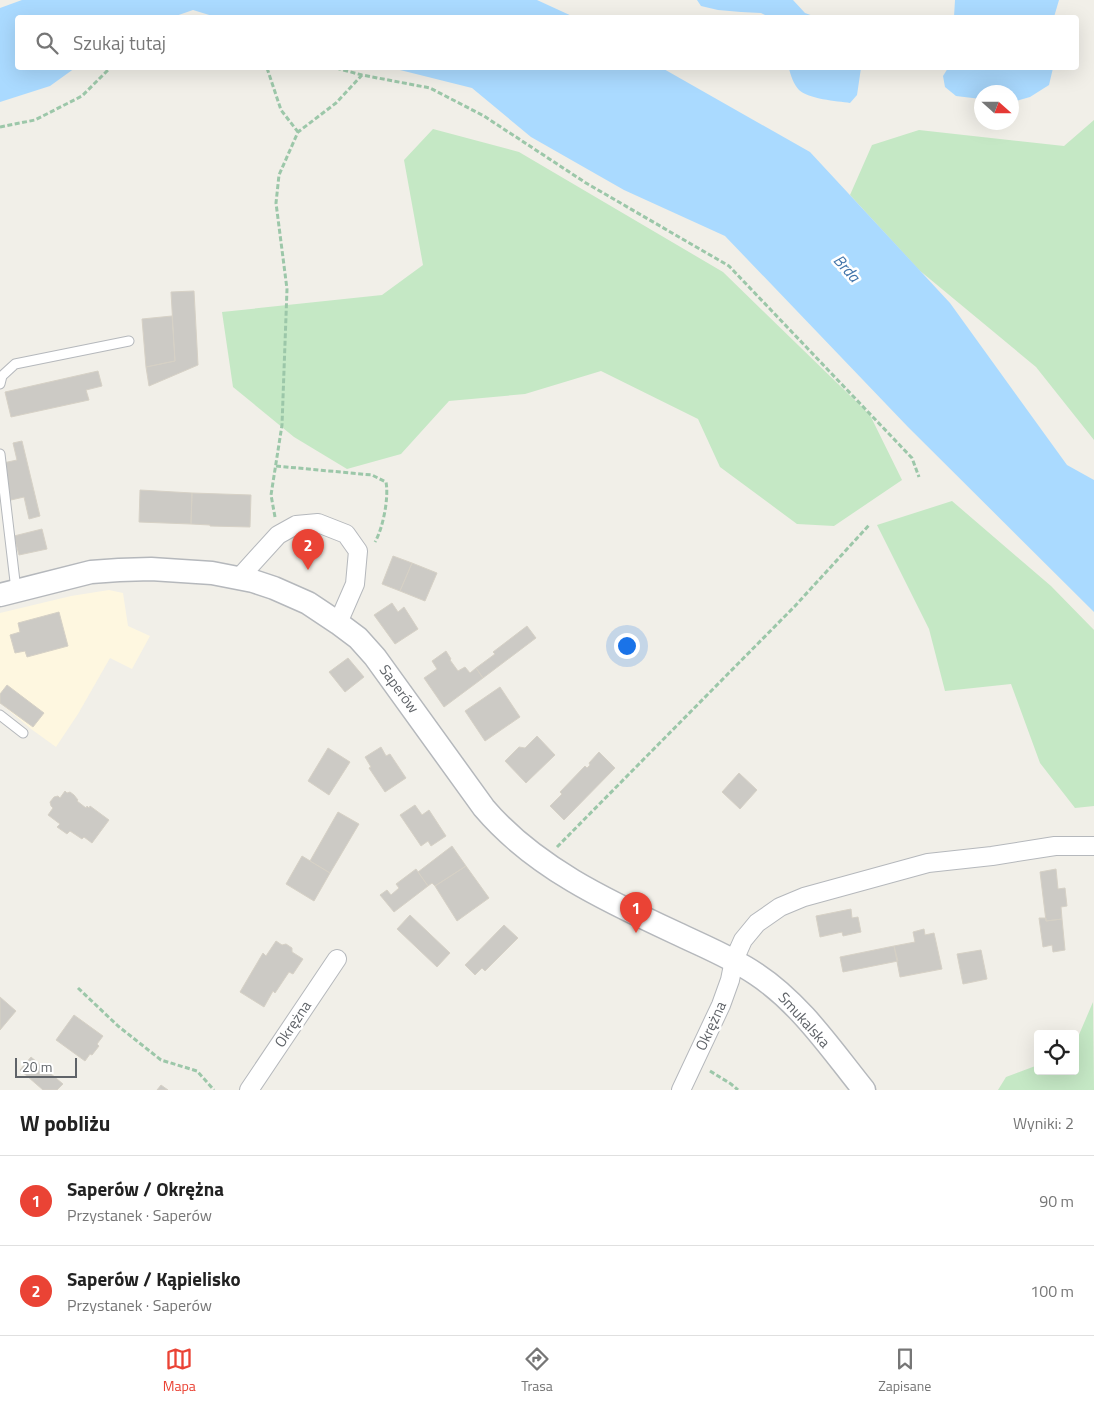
<!DOCTYPE html>
<html lang="pl">
<head>
<meta charset="utf-8">
<style>
	:root { --surface:#fff; --page:#f6f6f6; --text:#222; --muted:#767676; --line:#e0e0e0; --accent:#ea4335 }
	body { margin:0; font-family:"Titillium Web",sans-serif; background:var(--page); color:var(--text) }
	.controls { position:absolute; right:15px; bottom:15px; display:grid; overflow:hidden; border-radius:5px; box-shadow:0 5px 20px #0002 }
	.controls button { width:45px; height:45px; display:grid; place-items:center; padding:0; border:0; border-bottom:1px solid var(--line); background:var(--surface); color:var(--text); font:25px sans-serif }
	.compass { position:absolute; left:974px; top:85px; width:45px; height:45px; border-radius:50%; background:var(--surface); box-shadow:0 5px 20px #0002; rotate:111deg }
	.scale { position:absolute; left:15px; bottom:12px; width:62px; box-sizing:border-box; padding-left:5px; border:2px solid #5f6368; border-top:0; font-size:14px; line-height:18px; white-space:nowrap; color:#5f6368; -webkit-text-stroke:4px #fff; paint-order:stroke }
	.you { position:absolute; left:626px; top:645px; width:18px; height:18px; margin:-12px; border:4px solid #fff; border-radius:50%; background:#1a73e8; box-shadow:0 0 0 8px #1a73e833 }
	.badge { display:grid; place-items:center; width:32px; height:32px; border-radius:50%; background:var(--accent); color:#fff; font-size:16px; font-weight:700 }
	.pin { position:absolute; translate:-50% -41px; filter:drop-shadow(0 1px 2px #0008) }
	.pin::after { content:''; position:absolute; top:26px; width:18px; height:15px; background:inherit; clip-path:polygon(0 0,100% 0,50% 100%) }
	.list { margin:0; padding:0; list-style:none }
	h2 { display:flex; justify-content:space-between; align-items:center; height:65px; margin:0; padding:0 20px; font-size:21px }
	h2 small { font-size:16px; font-weight:400; color:var(--muted) }
	.list li { display:grid; grid-template-columns:32px 1fr auto; gap:15px; align-items:center; box-sizing:border-box; height:90px; padding:0 20px; border-top:1px solid var(--line) }
	.list b { display:block; font-size:19px; white-space:nowrap }
	.list p { margin:0; font-size:16px; white-space:nowrap; color:var(--muted) }
	.list em { font-size:16px; font-style:normal; color:var(--muted) }
	.icon { flex:none; width:28px; height:28px; fill:none; stroke:currentColor; stroke-width:2; stroke-linecap:round; stroke-linejoin:round }
	.map { position:relative; flex:none; width:1094px; height:1090px; overflow:hidden }
	.search { position:absolute; background:var(--surface); box-shadow:0 5px 20px #0002; left:15px; right:15px; top:15px; height:55px; display:flex; align-items:center; gap:12px; box-sizing:border-box; padding:0 18px; border-radius:5px; color:var(--muted); font-size:19px }
	.sheet { height:245px; background:var(--surface) }
	nav { display:flex; justify-content:space-around; align-items:center; box-sizing:border-box; height:70px; border-top:1px solid var(--line); background:var(--surface); font-size:14px; color:var(--muted) }
	nav a { display:grid; justify-items:center; gap:2px }
	nav .on { color:var(--accent) }
	.map>svg:first-child { display:block }
</style>
</head>
<body>
<div class="map">
<svg width="1094" height="1090" viewBox="0 0 1094 1090">
	<rect width="100%" height="100%" fill="#f1efe8"/>
	<!-- commercial -->
	<path fill="#fef7e0" d="M109 590 123 593 128 626 150 636 132 669 110 658 78 714 56 747 31 729 0 703V613L71 596Z"/>
	<!-- green -->
	<path fill="#c5e8c5" d="M1094 120V440L1036 367 919 270 850 195 872 145 919 130 1064 146Z
		M433 129 519 152 723 272 870 415 902 480 834 526 797 524 720 467 698 419 601 371 525 394 449 401 401 454 347 469 294 437 233 387 222 312 382 295 423 265 404 160Z
		M952 501 1051 586 1094 630V806L1075 808 1040 763 1011 684 945 691 929 629 877 525Z
		M1093 1002 1094 1090H998L1006 1077 1038 1065V1071H1075V1044Z"/>
	<!-- water -->
	<path fill="#aadaff" d="M22 0H537L574 17 219 18 193 10 170 18H18V68H75L50 86 0 102V8Z
		M697 0H793L805 13 816 17H769L761 13 741 12 718 10 701 6Z
		M955 0H1059L1054 17H954Z
		M392 68H662L810 152 950 303 1067 465 1094 480V612L908 427 725 236 624 190 531 137 472 88Z
		M789 68H861L857 95 850 103C837 101 808 99 799 90 794 85 790 74 789 68Z
		M948 68H1053L1049 85 1030 97 1012 102V92H982L981 99 956 96 945 87 943 76Z"/>
	<!-- building -->
	<path fill="#cccac5" stroke="#d6d1c6" d="M194 291 198 365 149 386 146 367 175 361 171 292Z
		M172 316 175 361 146 367 142 319Z
		M98 371 102 386 86 390 89 400 11 417 5 392Z
		M22 441 40 516 29 519 24 497 11 500 3 463 17 460 13 443Z
		M140 490 192 493 191 524 139 522Z
		M192 493 251 495 250 527 210 526V525L191 524Z
		M42 529 47 549 19 555 14 536Z
		M393 556 412 563 400 591 382 584Z
		M412 563 437 573 425 601 400 591Z
		M392 603 398 612 404 607 418 629 395 644 374 615Z
		M59 612 68 646 27 657 25 651 15 653 10 635 20 632 18 623Z
		M527 626 536 638 483 678 476 668 495 654 493 652Z
		M446 651 451 659 450 660 458 671 465 667 470 673 476 668 483 678 444 707 424 678 437 669 432 661Z
		M348 658 364 677 345 692 329 672Z
		M7 685 44 713 33 727 0 703V694Z
		M500 687 520 717 485 741 465 711Z
		M537 736 555 755 526 783 505 761 519 747 525 748Z
		M381 747 386 756 390 754 406 778 385 792 369 768 371 767 365 757Z
		M328 748 350 762 329 795 308 781Z
		M599 752 615 768 564 820 550 806 562 794 560 792 585 766 587 768 590 765 589 763Z
		M739 773 757 790 740 809 722 792Z
		M65 791 67 793 70 792 74 795 78 800 77 801 86 808 87 806 89 808 90 806 109 820 92 843 84 837 82 839 70 831 67 834 57 827 60 824 48 815 53 808 51 806 50 802 54 797 58 796 60 798Z
		M415 805 422 815 429 810 446 836 431 846 428 841 421 846 400 815Z
		M338 812 359 824 330 873 310 861Z
		M452 846 466 866 435 886 432 883 428 886 418 872Z
		M302 856 330 873 314 901 286 884Z
		M466 866 489 898 457 921 435 886Z
		M416 869 428 886 394 912 380 895 387 890 391 895 399 888 396 884Z
		M1056 869 1058 889 1065 888 1067 906 1061 907 1062 919 1046 921 1040 872Z
		M851 909 852 918 858 917 861 932 843 936 842 932 820 937 816 916Z
		M410 915 450 953 437 967 397 929Z
		M1039 918H1046V921L1062 919 1065 950 1053 952 1052 945 1043 947Z
		M504 925 518 938 485 971 482 968 475 975 465 965Z
		M924 929 925 935 934 933 942 969 900 977 894 946 915 942 913 932Z
		M276 941 282 945 286 944 292 948V952L303 959 293 974 289 972 275 993 273 991 264 1007 240 992 263 953 266 956Z
		M894 946 898 961 843 972 840 957Z
		M981 950 987 979 963 984 957 954Z
		M0 997 16 1011 0 1030Z
		M74 1015 103 1036 97 1044 99 1046 92 1055 90 1054 85 1061 56 1040Z
		M31 1057 63 1084 57 1090H43L20 1070Z
		M161 1085 168 1090H157Z"/>
	<g fill="none" stroke-linecap="round" stroke-linejoin="round">
		<defs>
			<path id="service" d="M0 384 2 376 15 364 129 341
				M0 454 16 590
				M0 715 23 733"/>
			<path id="minor" d="M239 578 278 535 296 525 318 523 346 534 358 551 355 584 338 623
				M249 1090 337 959
				M681 1090 721 1005 730 980 734 960 743 940 757 923 780 907 804 897 928 863 992 856 1055 846H1094"/>
			<path id="tertiary" d="M0 595 91 572 119 570 151 569 212 573 253 581 274 588 308 603 338 623 358 638 375 657 484 808C534 867 607 901 676 933 703 946 731 957 756 974 800 1003 831 1049 864 1090"/>
		</defs>
		<!-- service casing -->
		<use href="#service" stroke="#b5b8bc" stroke-width="11"/>
		<!-- minor casing -->
		<use href="#minor" stroke="#b5b8bc" stroke-width="20"/>
		<!-- tertiary casing -->
		<use href="#tertiary" stroke="#b5b8bc" stroke-width="25"/>
		<!-- path -->
		<path stroke="#9cc7a9" stroke-width="3" stroke-dasharray="5 2.5" stroke-linecap="butt" d="M267 68 281 110 298 132
			M336 68 362 75 430 88 484 116 586 183 729 266 912 458 919 477
			M0 127 35 120 82 96 110 68
			M276 466 372 475 386 482C389 498 383 528 375 542
			M275 517 271 495 282 425 287 289 276 203 279 175 298 132 336 103 362 75
			M557 847 795 606 870 524
			M78 988 118 1026 161 1060 197 1071 214 1090
			M710 1071 731 1084 738 1090"/>
		<!-- service -->
		<use href="#service" stroke="#fff" stroke-width="9"/>
		<!-- minor -->
		<use href="#minor" stroke="#fff" stroke-width="18"/>
		<!-- tertiary -->
		<use href="#tertiary" stroke="#fff" stroke-width="22"/>
	</g>
	<g text-anchor="middle" stroke-width="5" stroke-linejoin="round" paint-order="stroke">
		<!-- street labels -->
		<g font-size="15" fill="#5f6368" stroke="#fff">
			<text transform="translate(399 689) rotate(54)" y="5">Saperów</text>
			<text transform="translate(804 1020) rotate(48)" y="5">Smukalska</text>
			<text transform="translate(293 1024) rotate(-56)" y="5">Okrężna</text>
			<text transform="translate(711 1026) rotate(-65)" y="5">Okrężna</text>
		</g>
		<!-- water labels -->
		<g font-size="16" font-style="italic" fill="#4174aa" stroke="#fff">
			<text transform="translate(847 268) rotate(48)" y="6">Brda</text>
		</g>
	</g>
</svg>
<div class="controls">
<button><svg class="icon" aria-label="locate" viewBox="0 0 24 24"><circle cx="12" cy="12" r="6"/><path d="M12 2v4M12 18v4M2 12h4M18 12h4"/></svg></button>
</div>
<svg class="compass" viewBox="-18 -18 36 36"><path d="M0-13l5 13h-10z" fill="#e53935"/><path d="M0 13l5-13h-10z" fill="#767676"/></svg>
<div class="scale">20 m</div>
<div class="you"></div>
<div class="pin badge" style="left:636px;top:933px">1</div>
<div class="pin badge" style="left:308px;top:570px">2</div>
<div class="search"><svg class="icon" aria-label="search" viewBox="0 0 24 24"><circle cx="10" cy="10" r="6"/><path d="M15 15l6 6"/></svg>Szukaj tutaj</div>
</div>
<section class="sheet">
<h2>W pobliżu<small>Wyniki: 2</small></h2>
<ul class="list">
<li><span class="badge">1</span><div><b>Saperów / Okrężna</b><p>Przystanek · Saperów</p></div><em>90 m</em></li>
<li><span class="badge">2</span><div><b>Saperów / Kąpielisko</b><p>Przystanek · Saperów</p></div><em>100 m</em></li>
</ul>
</section>
<nav>
<a class="on"><svg class="icon" aria-label="map" viewBox="0 0 24 24"><path d="M3 6l6-2 6 2 6-2v14l-6 2-6-2-6 2zM9 4v14M15 6v14"/></svg>Mapa</a>
<a><svg class="icon" aria-label="directions" viewBox="0 0 24 24"><path d="M12 3l9 9-9 9-9-9zM9 14v-3h6M13 9l2 2-2 2"/></svg>Trasa</a>
<a><svg class="icon" aria-label="saved" viewBox="0 0 24 24"><path d="M7 4h10v16l-5-4-5 4z"/></svg>Zapisane</a>
</nav>
</body>
</html>
